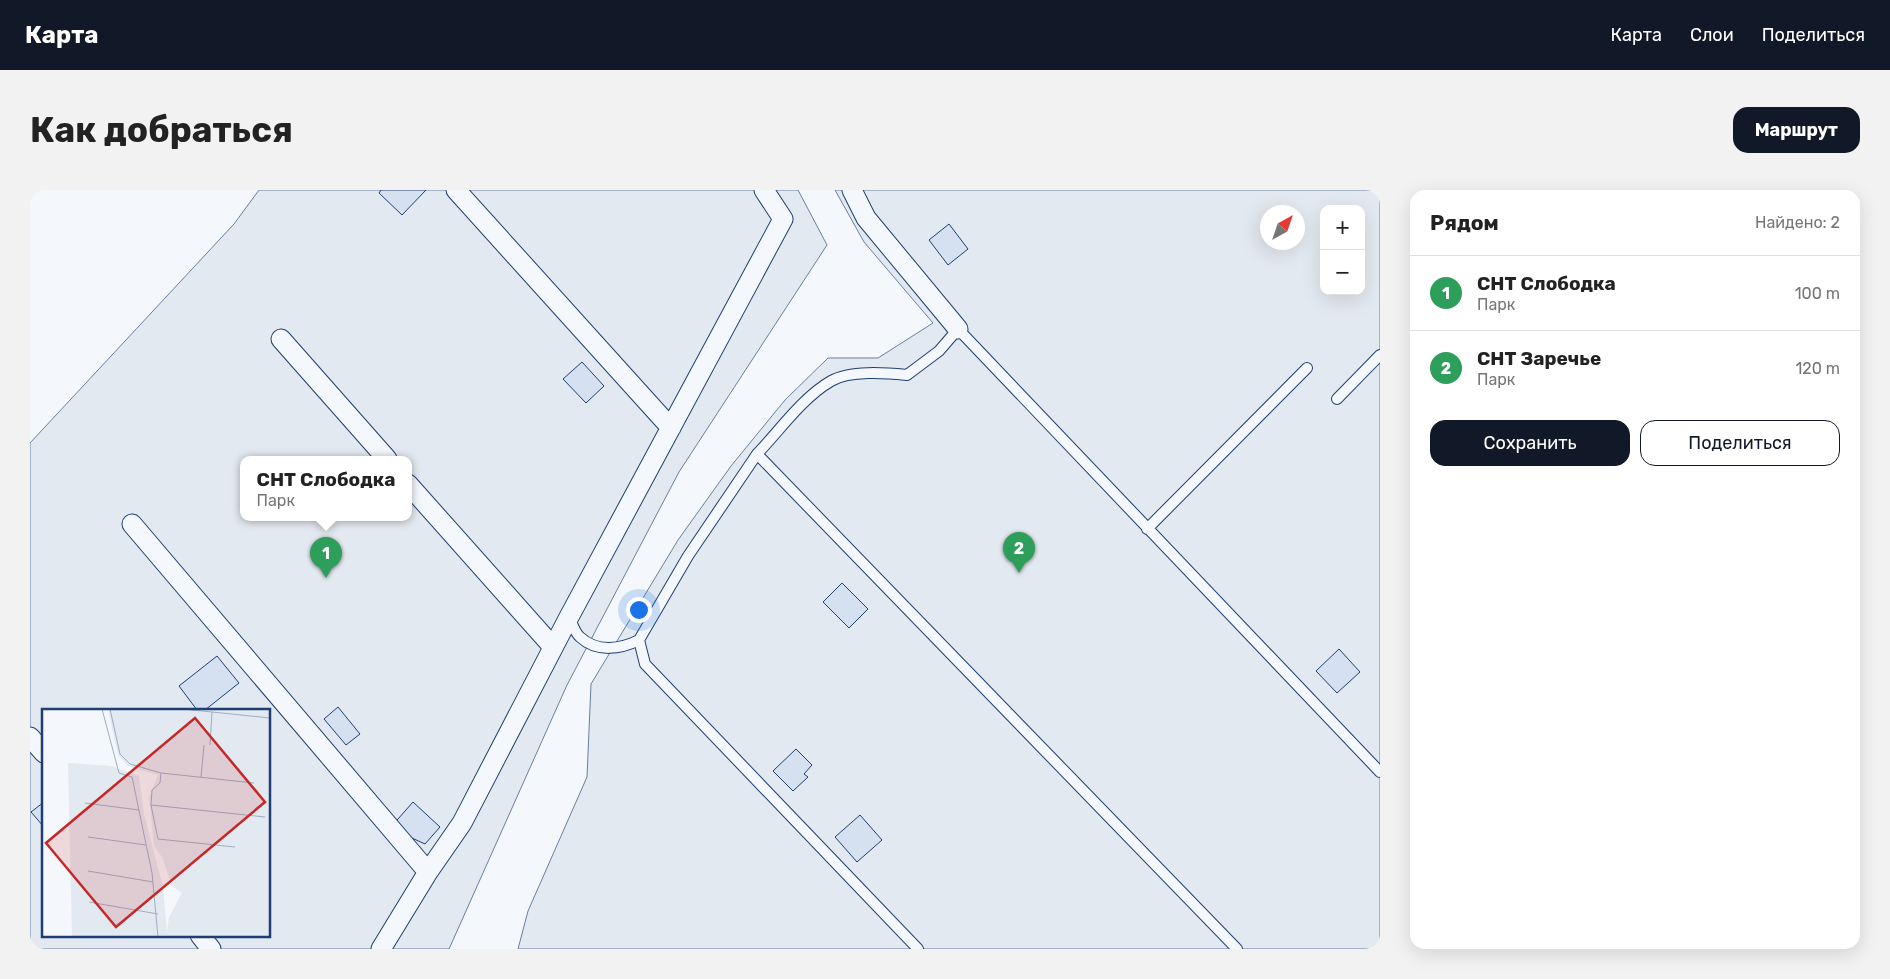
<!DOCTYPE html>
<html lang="ru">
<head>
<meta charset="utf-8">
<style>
	:root { --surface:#fff; --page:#f2f2f2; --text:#222; --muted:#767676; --line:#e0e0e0; --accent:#111827 }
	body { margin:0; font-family:Rubik,sans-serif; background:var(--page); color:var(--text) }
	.controls { position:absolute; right:15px; top:15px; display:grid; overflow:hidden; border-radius:10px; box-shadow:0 5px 20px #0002 }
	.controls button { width:45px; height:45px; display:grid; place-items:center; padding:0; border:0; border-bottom:1px solid var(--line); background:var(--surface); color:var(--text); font:25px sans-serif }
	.compass { position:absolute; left:1230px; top:15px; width:45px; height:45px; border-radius:50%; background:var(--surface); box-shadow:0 5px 20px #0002; rotate:40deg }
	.you { position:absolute; left:608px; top:419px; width:18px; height:18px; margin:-12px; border:4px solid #fff; border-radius:50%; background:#1a73e8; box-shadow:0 0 0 8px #1a73e833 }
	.badge { display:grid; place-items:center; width:32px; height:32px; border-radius:50%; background:var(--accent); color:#fff; font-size:16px; font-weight:700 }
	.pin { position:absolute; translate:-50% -41px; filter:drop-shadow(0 1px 2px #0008) }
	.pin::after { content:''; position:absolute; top:26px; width:18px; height:15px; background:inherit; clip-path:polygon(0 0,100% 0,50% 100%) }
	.popup { position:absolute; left:210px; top:266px; width:172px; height:65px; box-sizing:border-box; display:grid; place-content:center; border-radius:10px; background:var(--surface); filter:drop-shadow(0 1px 4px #0005); font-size:16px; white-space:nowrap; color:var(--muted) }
	.popup b { font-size:19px; color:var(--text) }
	.popup::after { content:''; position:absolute; left:50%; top:100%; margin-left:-10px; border:10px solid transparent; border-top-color:var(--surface) }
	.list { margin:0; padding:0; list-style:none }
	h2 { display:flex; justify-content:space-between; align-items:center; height:65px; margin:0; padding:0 20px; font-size:21px }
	h2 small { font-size:16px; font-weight:400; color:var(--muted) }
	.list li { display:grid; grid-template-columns:32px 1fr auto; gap:15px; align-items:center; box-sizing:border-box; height:75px; padding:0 20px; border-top:1px solid var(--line) }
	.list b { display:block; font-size:19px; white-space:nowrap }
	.list p { margin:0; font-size:16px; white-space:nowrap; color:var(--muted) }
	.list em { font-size:16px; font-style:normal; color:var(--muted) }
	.actions { display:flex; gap:10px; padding:15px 20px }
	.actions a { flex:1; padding:11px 0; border:1px solid var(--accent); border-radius:15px; text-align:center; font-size:18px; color:var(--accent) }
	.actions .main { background:var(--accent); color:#fff }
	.map { position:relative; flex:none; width:1350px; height:759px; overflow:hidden; border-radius:15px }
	header { display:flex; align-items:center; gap:30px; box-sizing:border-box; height:70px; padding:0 25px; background:var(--accent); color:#fff }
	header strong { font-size:24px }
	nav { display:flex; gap:28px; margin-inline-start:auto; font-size:18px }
	.intro { display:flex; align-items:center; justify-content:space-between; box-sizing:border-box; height:120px; padding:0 30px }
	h1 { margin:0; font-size:35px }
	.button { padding:12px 22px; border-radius:15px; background:var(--accent); color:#fff; font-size:18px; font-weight:700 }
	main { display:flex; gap:30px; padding:0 30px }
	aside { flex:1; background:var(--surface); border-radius:15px; box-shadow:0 5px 20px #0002 }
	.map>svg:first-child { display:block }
</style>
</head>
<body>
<header>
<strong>Карта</strong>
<nav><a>Карта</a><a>Слои</a><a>Поделиться</a></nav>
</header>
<div class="intro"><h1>Как добраться</h1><a class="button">Маршрут</a></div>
<main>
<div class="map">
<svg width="1350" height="759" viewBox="0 0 1350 759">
	<rect width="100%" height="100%" fill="#f4f7fb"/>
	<!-- green -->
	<path fill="#e3e9f0" stroke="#687fa3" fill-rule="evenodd" d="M229 0H768L797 55 649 282 537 495 419 759H0V253L204 34ZM214 269H378V327H214ZM14 520H239V745H14Z
		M805 0H1350V759H488L498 721 557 587 561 494 648 350 701 276 755 210 798 168H848L903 133 834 52ZM1294 19H1331V101H1294ZM1238 22H1268V52H1238Z"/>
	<!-- building -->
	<path fill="#d5e0f0" stroke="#1d3f73" d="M351 0H396L372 25 349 3Z
		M919 34 938 59 918 75 899 50Z
		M552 172 574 196 556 213 533 189Z
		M812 393 838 419 819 438 793 412Z
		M1309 459 1330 482 1307 503 1286 481Z
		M187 466 209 493 175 520H167L149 496Z
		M308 517 330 544 316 555 294 529Z
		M766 559 782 575 774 584 778 587 763 601 743 581Z
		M14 612V637L1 622Z
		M383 612 410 637 395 654 360 638Z
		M830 625 852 650 827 672 805 647Z"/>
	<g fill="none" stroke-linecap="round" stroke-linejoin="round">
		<defs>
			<path id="lane" d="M1307 209 1350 165
				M727 264 658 366 609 450 615 474 888 759
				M1117 339 1277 178
				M539 427C542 433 545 443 550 447 567 463 591 459 609 450
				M1207 759 727 264C750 240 772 208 801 191 820 180 856 183 877 185L909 161 928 139 1350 582"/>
			<path id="street" d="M426 0 641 238
				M822 0 836 28 928 139
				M251 149 357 269
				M378 294 523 457
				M102 334 398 682
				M0 547 14 563
				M170 745 181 759
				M351 759 398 682 432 633 539 427 753 29 734 0"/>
		</defs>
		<!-- lane casing -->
		<use href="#lane" stroke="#1d3f73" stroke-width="12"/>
		<!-- street casing -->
		<use href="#street" stroke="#1d3f73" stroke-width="21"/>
		<!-- lane -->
		<use href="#lane" stroke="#f4f7fb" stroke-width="10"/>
		<!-- street -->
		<use href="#street" stroke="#f4f7fb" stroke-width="19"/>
	</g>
	<!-- overview -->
	<g transform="translate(12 519)">
		<rect width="228" height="228" fill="#f4f7fb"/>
		<path d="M66 0H227V227H30L26 54 69 57 97 67 102 105 121 178 125 223 127 208 140 184 130 177 120 148 112 137 107 88 116 66 86 57 76 46Z" fill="#e3e9f0"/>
		<path fill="none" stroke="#9eadc5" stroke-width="1" d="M60 0 77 64 90 68 110 164 116 228M68 0 78 45 88 55 119 64 212 74M141 0 228 9M168 36 170 3M119 64 118 74 110 81 109 96 223 108M159 68 162 36M43 94 97 101M109 96 116 130 193 138M46 128 104 136M46 162 111 173M47 193 116 205"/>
		<path fill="#c62828" fill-opacity="0.15" stroke="#c62828" stroke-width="2.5" d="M153 9 223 93 74 218 4 134Z"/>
		<rect width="228" height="228" fill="none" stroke="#1d3f73" stroke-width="2.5"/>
	</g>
</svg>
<div class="controls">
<button>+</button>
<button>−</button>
</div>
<svg class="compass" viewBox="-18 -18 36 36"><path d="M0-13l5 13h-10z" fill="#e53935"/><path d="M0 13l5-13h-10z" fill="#767676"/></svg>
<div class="you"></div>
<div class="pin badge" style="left:296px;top:388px;background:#2e9e5b">1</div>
<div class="popup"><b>СНТ Слободка</b>Парк</div>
<div class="pin badge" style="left:989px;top:383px;background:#2e9e5b">2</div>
</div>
<aside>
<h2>Рядом<small>Найдено: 2</small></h2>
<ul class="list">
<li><span class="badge" style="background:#2e9e5b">1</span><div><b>СНТ Слободка</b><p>Парк</p></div><em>100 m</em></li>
<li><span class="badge" style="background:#2e9e5b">2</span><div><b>СНТ Заречье</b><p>Парк</p></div><em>120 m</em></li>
</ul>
<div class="actions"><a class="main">Сохранить</a><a>Поделиться</a></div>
</aside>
</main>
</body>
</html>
